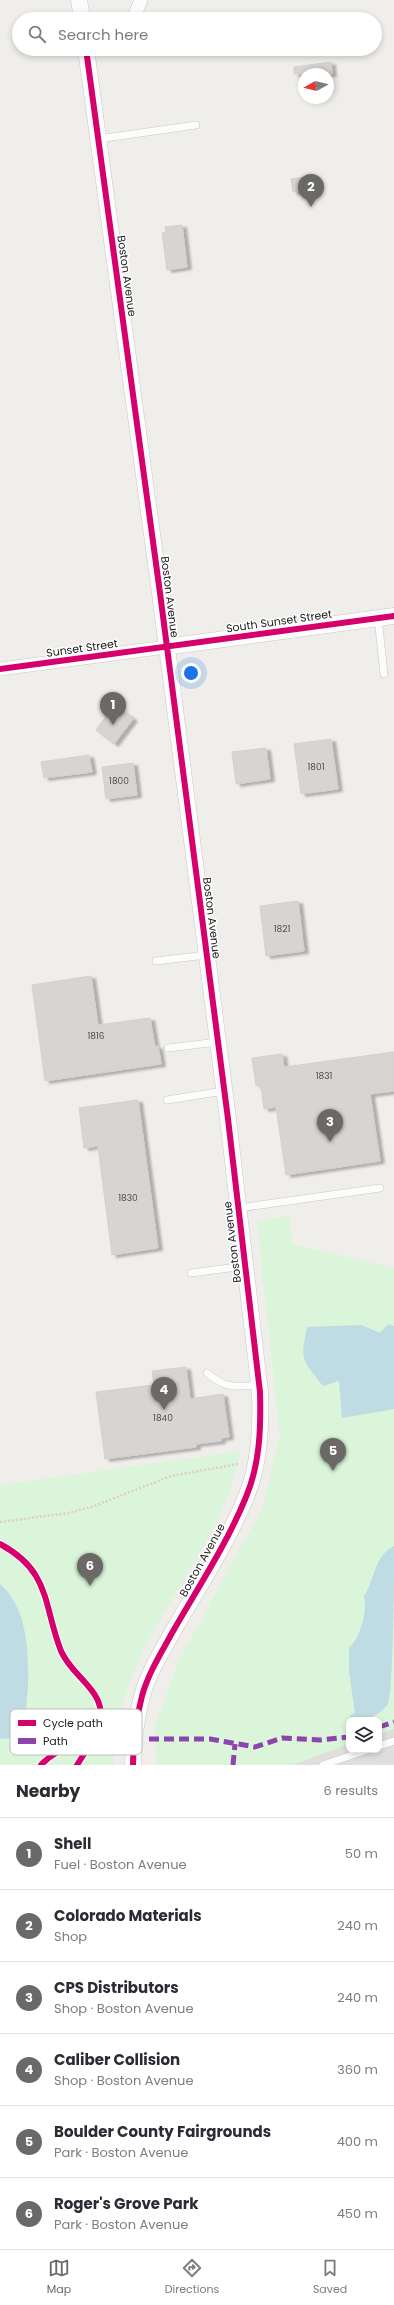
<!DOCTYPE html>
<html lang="en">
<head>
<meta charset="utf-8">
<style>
	:root { --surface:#fff; --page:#f7f7f7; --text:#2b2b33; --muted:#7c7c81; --line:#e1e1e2; --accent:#6a6968 }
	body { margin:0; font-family:Poppins,sans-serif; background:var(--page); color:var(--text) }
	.controls { position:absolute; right:12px; bottom:12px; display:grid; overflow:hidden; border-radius:8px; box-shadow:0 2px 6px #0003 }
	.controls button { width:36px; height:36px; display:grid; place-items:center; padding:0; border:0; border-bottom:1px solid var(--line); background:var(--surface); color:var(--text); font:20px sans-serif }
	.compass { position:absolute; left:298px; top:68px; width:36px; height:36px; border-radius:50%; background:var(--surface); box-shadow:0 2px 6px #0003; rotate:262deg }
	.you { position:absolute; left:191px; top:673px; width:14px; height:14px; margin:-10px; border:3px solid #fff; border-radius:50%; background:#1a73e8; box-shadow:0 0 0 6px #1a73e833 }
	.badge { display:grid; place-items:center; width:26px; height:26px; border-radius:50%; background:var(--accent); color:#fff; font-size:13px; font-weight:700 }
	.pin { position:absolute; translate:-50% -33px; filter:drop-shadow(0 1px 2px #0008) }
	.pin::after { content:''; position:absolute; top:21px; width:14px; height:12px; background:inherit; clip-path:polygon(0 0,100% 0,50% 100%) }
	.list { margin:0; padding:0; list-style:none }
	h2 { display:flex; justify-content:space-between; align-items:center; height:52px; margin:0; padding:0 16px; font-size:17px }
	h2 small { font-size:13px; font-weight:400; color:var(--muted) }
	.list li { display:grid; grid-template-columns:26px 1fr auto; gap:12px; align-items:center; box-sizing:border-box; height:72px; padding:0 16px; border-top:1px solid var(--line) }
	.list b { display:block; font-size:15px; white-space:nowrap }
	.list p { margin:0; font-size:13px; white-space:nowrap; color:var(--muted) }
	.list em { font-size:13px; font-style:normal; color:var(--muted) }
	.icon { flex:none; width:22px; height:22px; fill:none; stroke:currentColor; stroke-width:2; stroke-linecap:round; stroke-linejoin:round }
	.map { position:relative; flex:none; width:394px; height:1765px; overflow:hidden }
	.search { position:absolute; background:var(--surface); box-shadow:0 2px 6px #0003; left:12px; right:12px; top:12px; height:44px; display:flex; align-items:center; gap:10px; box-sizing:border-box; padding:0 14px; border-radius:22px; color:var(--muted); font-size:15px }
	.sheet { height:484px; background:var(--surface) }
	nav { display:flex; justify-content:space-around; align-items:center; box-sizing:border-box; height:56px; border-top:1px solid var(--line); background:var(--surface); font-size:11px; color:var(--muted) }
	nav a { display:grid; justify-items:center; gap:2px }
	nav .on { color:var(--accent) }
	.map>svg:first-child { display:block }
</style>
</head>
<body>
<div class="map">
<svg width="394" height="1765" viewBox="0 0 394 1765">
	<defs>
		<filter id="shadow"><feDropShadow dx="4.5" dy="2.5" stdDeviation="1" flood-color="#0004"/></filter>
	</defs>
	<rect width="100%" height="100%" fill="#f0eeeb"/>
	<!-- park -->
	<path fill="#daf5da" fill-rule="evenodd" d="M289 1216 293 1244 394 1268V1765H157L155 1727 178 1662 263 1507 280 1436 257 1221ZM349 1720H379V1750H349Z
		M241 1451C237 1469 232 1486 225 1503 185 1595 116 1658 114 1765H0V1485Z"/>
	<!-- parking -->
	<path fill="#e0dfde" d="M394 1729V1765H293L349 1744V1750H379V1734Z"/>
	<!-- water -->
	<path fill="#bfdbe3" d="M388 1324 394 1326V1409L342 1418 339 1381 323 1386C302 1359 300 1362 307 1327L361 1325 380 1333Z
		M394 1546C394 1572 394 1687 388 1704 379 1717 365 1720 351 1720L350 1716 355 1713 349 1672V1648C360 1638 368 1611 364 1596 375 1580 374 1556 394 1546Z
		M0 1584C27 1607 29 1651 28 1684 28 1694 25 1705 27 1715L30 1719 47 1717 54 1720 56 1728 54 1733 48 1736 0 1739Z"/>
	<!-- building -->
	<path fill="#d7d4d2" stroke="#d3d0cc" filter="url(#shadow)" d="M331 62 332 74H294V67Z
		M306 177 307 190 293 192 291 179Z
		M182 225 187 267 167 270 162 233 166 232 165 227Z
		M114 705 133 719 114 744 96 730Z
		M331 739 338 789 301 794 294 744Z
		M266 748 270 779 236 784 232 752Z
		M89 755 92 772 44 778 41 762Z
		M133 763 137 795 106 799 102 767Z
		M298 901 304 951 266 956 260 906Z
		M91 976 98 1025 150 1018 155 1047 158 1046 161 1064 45 1081 32 985Z
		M394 1052V1091L370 1094 380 1161 286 1175 276 1107 264 1109 261 1085 256 1086 252 1058 282 1054 284 1067Z
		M138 1100 158 1248 112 1255 98 1146 84 1148 79 1108Z
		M186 1367 190 1399 223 1394 229 1437 221 1438V1441L196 1444V1447L105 1459 96 1392 154 1385 152 1371Z"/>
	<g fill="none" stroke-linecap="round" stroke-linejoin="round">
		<defs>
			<path id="service" d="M98 139 196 125
				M378 618 384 674
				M156 961 206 955
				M168 1048 218 1042
				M167 1100 224 1091
				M239 1208 380 1188
				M191 1273 245 1266
				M207 1373C226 1389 235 1387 259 1385
				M379 1746 394 1741
				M323 1765 367 1750"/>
			<path id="minor" d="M133 19 141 0
				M0 669 166 647"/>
			<path id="tertiary" d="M79 0 82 19
				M86 49 160 593 228 1119 260 1392C261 1427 260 1464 246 1497 227 1544 197 1589 172 1633 161 1653 148 1674 142 1696 136 1719 133 1742 133 1765
				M166 647 394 616"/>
		</defs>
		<!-- service casing -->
		<use href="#service" stroke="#c9c8c7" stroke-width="8"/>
		<!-- minor casing -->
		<use href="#minor" stroke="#c9c8c7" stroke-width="14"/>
		<!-- tertiary casing -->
		<use href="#tertiary" stroke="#c9c8c7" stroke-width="17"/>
		<!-- path -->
		<path stroke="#dccecd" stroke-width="2.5" stroke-dasharray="2 2" stroke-linecap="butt" d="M0 1522 69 1513 94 1506 171 1476 238 1464"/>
		<!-- service -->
		<use href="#service" stroke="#fdfcfc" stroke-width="7"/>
		<!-- minor -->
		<use href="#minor" stroke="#fdfcfc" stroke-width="13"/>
		<!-- tertiary -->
		<use href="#tertiary" stroke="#fdfcfc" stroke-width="16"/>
		<!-- quiet -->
		<path stroke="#8e44ad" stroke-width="5" stroke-dasharray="10 5" stroke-linecap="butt" d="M379 1727 394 1722
			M149 1739H210L255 1747 282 1738 320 1740 349 1737
			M233 1765 235 1744"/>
		<defs>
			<path id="cycleway" d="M86 49 160 593 228 1119 260 1392C261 1427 260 1464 246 1497 227 1544 197 1589 172 1633 161 1653 148 1674 142 1696 136 1719 133 1742 133 1765
				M0 669 394 616
				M0 1544C51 1571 43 1605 61 1651 74 1681 110 1690 99 1730 81 1742 55 1749 41 1765
				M77 1765 99 1730 116 1734"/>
		</defs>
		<!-- cycleway casing -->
		<use href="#cycleway" stroke="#fff" stroke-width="8"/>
		<!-- cycleway -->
		<use href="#cycleway" stroke="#d6006c" stroke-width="6"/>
	</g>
	<g text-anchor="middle" stroke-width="3" stroke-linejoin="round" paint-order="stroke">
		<!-- number labels -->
		<g font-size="9" fill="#4f4e4e">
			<text x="316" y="770">1801</text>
			<text x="119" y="784">1800</text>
			<text x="282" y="932">1821</text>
			<text x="96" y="1039">1816</text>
			<text x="324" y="1079">1831</text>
			<text x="128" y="1201">1830</text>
			<text x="163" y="1421">1840</text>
		</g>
		<!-- street labels -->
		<g font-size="11" fill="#222" stroke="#fff">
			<text transform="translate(127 276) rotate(82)" y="4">Boston Avenue</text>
			<text transform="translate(170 597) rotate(83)" y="4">Boston Avenue</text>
			<text transform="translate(279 621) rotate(-8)" y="4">South Sunset Street</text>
			<text transform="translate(82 648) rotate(-8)" y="4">Sunset Street</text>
			<text transform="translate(212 918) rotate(83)" y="4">Boston Avenue</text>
			<text transform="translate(232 1242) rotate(-97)" y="4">Boston Avenue</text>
			<text transform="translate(202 1560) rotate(-61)" y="4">Boston Avenue</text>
		</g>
	</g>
	<!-- legend -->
	<rect x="10" y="1709" width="132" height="46" rx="6" fill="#fff" stroke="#bdbdbd" stroke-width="1"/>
	<rect x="18" y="1720" width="18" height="6" fill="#d6006c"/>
	<rect x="18" y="1738" width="18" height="6" fill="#8e44ad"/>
	<g font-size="11" fill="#222">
		<text x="43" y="1727">Cycle path</text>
		<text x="43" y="1745">Path</text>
	</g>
</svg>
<div class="controls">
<button><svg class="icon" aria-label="layers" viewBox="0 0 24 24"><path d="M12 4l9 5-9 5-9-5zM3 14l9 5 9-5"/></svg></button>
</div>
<svg class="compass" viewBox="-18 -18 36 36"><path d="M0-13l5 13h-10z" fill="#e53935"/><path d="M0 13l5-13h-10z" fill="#7c7c81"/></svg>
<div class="you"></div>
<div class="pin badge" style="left:113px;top:725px">1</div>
<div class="pin badge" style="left:311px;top:207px">2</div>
<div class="pin badge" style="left:330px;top:1142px">3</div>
<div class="pin badge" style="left:164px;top:1410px">4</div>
<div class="pin badge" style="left:333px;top:1471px">5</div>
<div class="pin badge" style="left:90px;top:1586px">6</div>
<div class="search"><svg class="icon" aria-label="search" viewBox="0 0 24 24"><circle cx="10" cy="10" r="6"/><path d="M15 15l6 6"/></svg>Search here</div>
</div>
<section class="sheet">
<h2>Nearby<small>6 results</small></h2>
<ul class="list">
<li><span class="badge">1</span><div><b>Shell</b><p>Fuel · Boston Avenue</p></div><em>50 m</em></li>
<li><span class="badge">2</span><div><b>Colorado Materials</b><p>Shop</p></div><em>240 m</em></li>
<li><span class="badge">3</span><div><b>CPS Distributors</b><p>Shop · Boston Avenue</p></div><em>240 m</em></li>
<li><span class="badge">4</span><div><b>Caliber Collision</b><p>Shop · Boston Avenue</p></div><em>360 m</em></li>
<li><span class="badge">5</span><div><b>Boulder County Fairgrounds</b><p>Park · Boston Avenue</p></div><em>400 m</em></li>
<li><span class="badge">6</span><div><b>Roger's Grove Park</b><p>Park · Boston Avenue</p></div><em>450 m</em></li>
</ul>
</section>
<nav>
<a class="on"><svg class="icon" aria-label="map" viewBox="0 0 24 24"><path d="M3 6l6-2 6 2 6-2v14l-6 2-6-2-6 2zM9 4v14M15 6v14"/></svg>Map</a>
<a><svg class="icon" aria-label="directions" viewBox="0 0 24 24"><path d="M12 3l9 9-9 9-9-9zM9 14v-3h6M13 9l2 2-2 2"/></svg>Directions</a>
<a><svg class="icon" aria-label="saved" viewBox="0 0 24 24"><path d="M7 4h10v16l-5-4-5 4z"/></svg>Saved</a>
</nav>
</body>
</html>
